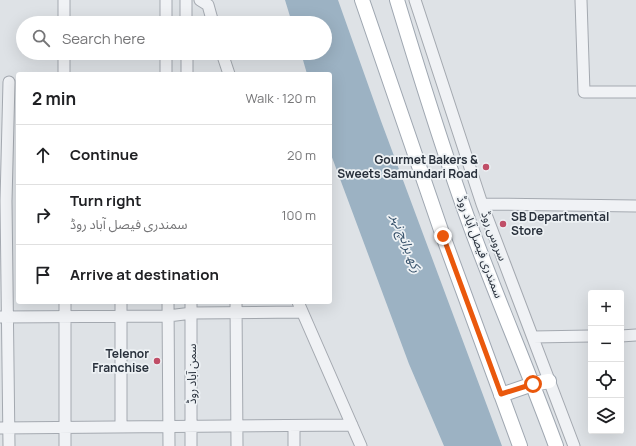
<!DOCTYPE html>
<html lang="en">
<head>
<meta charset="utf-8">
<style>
	:root { --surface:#fff; --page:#f6f6f6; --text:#202124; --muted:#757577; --line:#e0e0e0 }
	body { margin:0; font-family:Manrope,"Noto Sans Arabic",sans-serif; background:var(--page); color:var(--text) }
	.controls { position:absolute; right:12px; bottom:12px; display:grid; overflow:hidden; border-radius:4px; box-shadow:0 4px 16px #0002 }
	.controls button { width:36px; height:36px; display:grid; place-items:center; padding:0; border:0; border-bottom:1px solid var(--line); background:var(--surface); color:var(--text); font:20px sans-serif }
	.stop { position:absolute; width:12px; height:12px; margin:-9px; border:3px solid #ea580c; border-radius:50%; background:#fff }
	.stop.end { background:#ea580c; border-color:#fff; box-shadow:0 1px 4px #0008 }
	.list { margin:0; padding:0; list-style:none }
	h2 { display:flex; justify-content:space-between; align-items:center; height:52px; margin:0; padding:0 16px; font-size:17px }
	h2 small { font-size:13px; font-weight:400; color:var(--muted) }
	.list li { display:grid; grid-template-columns:26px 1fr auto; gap:12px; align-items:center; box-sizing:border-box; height:60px; padding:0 16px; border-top:1px solid var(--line) }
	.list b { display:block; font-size:15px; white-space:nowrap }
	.list p { margin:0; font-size:13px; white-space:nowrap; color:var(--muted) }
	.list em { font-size:13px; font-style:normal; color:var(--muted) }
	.icon { flex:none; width:22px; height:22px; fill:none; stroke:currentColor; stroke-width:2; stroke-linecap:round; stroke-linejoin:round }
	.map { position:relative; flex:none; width:636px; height:446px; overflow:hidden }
	.search { position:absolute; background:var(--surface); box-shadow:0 4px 16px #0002; left:16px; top:16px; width:316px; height:44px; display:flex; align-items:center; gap:10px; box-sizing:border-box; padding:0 14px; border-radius:22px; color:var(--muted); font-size:15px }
	.panel { position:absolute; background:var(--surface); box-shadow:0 4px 16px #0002; left:16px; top:72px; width:316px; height:232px; border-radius:4px }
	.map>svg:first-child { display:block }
</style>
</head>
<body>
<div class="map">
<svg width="636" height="446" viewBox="0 0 636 446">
	<rect width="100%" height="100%" fill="#dee2e6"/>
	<!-- water -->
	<path fill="#9cb2c3" d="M285 0H338L381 121 502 446H444L409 364 330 152V74H307L301 53H325V23H292Z"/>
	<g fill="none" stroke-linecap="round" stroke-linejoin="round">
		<defs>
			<path id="minor" d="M166 0V23
				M186 0V23
				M200 0 208 5 213 23
				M415 0 482 204 574 446
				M581 0 584 92H636
				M64 23V0
				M166 53V74
				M187 53V74
				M222 53 229 74
				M64 74V53
				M482 204 636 206
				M168 302 169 446
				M236 302 237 446
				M298 302 361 446
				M0 317 168 316 192 313 301 312
				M621 336 636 335
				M533 337 591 336
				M294 426V446
				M121 427V302
				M0 428 352 425
				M9 446 6 201 9 82
				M65 446V302
				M191 446V302"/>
			<path id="major" d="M362 0 443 236 520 446
				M397 0C420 76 443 151 470 225 497 299 529 372 556 446
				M501 395 533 384 549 381"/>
		</defs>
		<!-- minor casing -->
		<use href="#minor" stroke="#a4a9b0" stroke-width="13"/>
		<!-- major casing -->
		<use href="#major" stroke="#9fa7b1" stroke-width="16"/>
		<!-- minor -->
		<use href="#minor" stroke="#f0f2f5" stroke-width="11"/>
		<!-- major -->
		<use href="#major" stroke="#fff" stroke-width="14"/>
	</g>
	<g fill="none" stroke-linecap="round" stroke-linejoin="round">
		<!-- route -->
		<path stroke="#ea580c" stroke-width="5" d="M443 236 501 394 533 384"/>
	</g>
	<!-- markers -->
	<g fill="#c04e67" stroke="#edf1f4" stroke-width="1.5">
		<circle cx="486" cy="167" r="4"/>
		<circle cx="503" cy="224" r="4"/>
		<circle cx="157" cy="361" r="4"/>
	</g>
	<g text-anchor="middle" stroke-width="3.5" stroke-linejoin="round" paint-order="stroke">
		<!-- poi labels -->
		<g font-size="12" font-weight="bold" fill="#29313c" stroke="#edf1f4" text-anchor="end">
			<text x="478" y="164">Gourmet Bakers &amp;<tspan x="478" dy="14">Sweets Samundari Road</tspan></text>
			<text x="511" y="221" text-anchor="start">SB Departmental<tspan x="511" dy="14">Store</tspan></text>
			<text x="149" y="358">Telenor<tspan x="149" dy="14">Franchise</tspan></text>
		</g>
		<!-- street labels -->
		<g font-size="12" fill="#29313c" stroke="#edf1f4">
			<text transform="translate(494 236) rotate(69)" y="4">سروس روڈ</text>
			<text transform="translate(480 247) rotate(69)" y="4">سمندری فیصل آباد روڈ</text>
			<text transform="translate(192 374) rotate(-90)" y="4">سمن آباد روڈ</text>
		</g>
		<!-- water labels -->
		<g font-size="13" font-style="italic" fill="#37526b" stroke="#edf1f4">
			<text transform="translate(407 243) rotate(69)" y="5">رکھ برانچ نہر</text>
		</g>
	</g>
</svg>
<div class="controls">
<button>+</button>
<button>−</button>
<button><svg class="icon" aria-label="locate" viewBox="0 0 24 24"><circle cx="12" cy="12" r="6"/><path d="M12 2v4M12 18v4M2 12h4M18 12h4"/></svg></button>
<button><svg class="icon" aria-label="layers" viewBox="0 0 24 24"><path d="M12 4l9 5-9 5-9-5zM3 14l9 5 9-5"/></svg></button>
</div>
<div class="stop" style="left:533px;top:384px"></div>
<div class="stop end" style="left:443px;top:236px"></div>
<div class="search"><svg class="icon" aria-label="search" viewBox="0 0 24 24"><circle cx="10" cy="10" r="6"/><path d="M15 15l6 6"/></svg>Search here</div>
<section class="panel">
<h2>2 min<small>Walk · 120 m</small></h2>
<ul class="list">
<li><svg class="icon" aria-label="ahead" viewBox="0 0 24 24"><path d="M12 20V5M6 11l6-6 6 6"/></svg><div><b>Continue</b></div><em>20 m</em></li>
<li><svg class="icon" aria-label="right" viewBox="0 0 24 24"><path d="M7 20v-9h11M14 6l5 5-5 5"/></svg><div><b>Turn right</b><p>سمندری فیصل آباد روڈ</p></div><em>100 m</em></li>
<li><svg class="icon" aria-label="arrive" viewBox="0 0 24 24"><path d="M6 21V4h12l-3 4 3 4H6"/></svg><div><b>Arrive at destination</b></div></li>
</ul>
</section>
</div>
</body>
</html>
